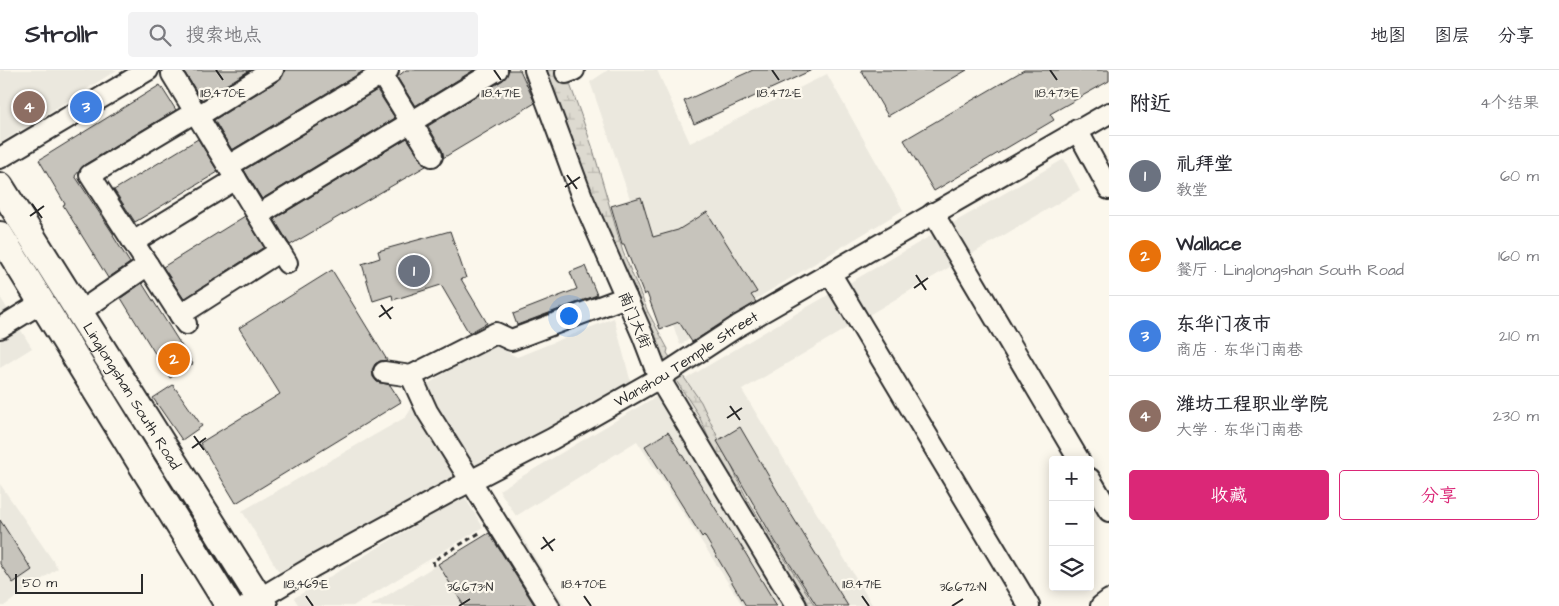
<!DOCTYPE html>
<html lang="zh">
<head>
<meta charset="utf-8">
<style>
	:root { --surface:#fff; --page:#f2f2f3; --text:#2b2b33; --muted:#7c7c81; --line:#e1e1e2; --accent:#db2777 }
	body { margin:0; font-family:"Architects Daughter","LXGW WenKai TC",sans-serif; background:var(--page); color:var(--text) }
	.controls { position:absolute; right:15px; bottom:15px; display:grid; overflow:hidden; border-radius:5px; box-shadow:0 2px 12px #0003 }
	.controls button { width:45px; height:45px; display:grid; place-items:center; padding:0; border:0; border-bottom:1px solid var(--line); background:var(--surface); color:var(--text); font:25px sans-serif }
	.scale { position:absolute; left:15px; bottom:12px; width:128px; box-sizing:border-box; padding-left:5px; border:2px solid #2b2b2b; border-top:0; font-size:14px; line-height:18px; white-space:nowrap; color:#2b2b2b; -webkit-text-stroke:4px #fbf7ec; paint-order:stroke }
	.you { position:absolute; left:568px; top:245px; width:18px; height:18px; margin:-12px; border:4px solid #fff; border-radius:50%; background:#1a73e8; box-shadow:0 0 0 8px #1a73e833 }
	.badge { display:grid; place-items:center; width:32px; height:32px; border-radius:50%; background:var(--accent); color:#fff; font-size:16px; font-weight:700 }
	.pin { position:absolute; translate:-50% -50%; border:2px solid #fff; box-shadow:0 1px 5px #0006 }
	.list { margin:0; padding:0; list-style:none }
	h2 { display:flex; justify-content:space-between; align-items:center; height:65px; margin:0; padding:0 20px; font-size:21px }
	h2 small { font-size:16px; font-weight:400; color:var(--muted) }
	.list li { display:grid; grid-template-columns:32px 1fr auto; gap:15px; align-items:center; box-sizing:border-box; height:80px; padding:0 20px; border-top:1px solid var(--line) }
	.list b { display:block; font-size:19px; white-space:nowrap }
	.list p { margin:0; font-size:16px; white-space:nowrap; color:var(--muted) }
	.list em { font-size:16px; font-style:normal; color:var(--muted) }
	.actions { display:flex; gap:10px; padding:15px 20px }
	.actions a { flex:1; padding:11px 0; border:1px solid var(--accent); border-radius:5px; text-align:center; font-size:18px; color:var(--accent) }
	.actions .main { background:var(--accent); color:#fff }
	.icon { flex:none; width:28px; height:28px; fill:none; stroke:currentColor; stroke-width:2; stroke-linecap:round; stroke-linejoin:round }
	.map { position:relative; flex:none; width:1109px; height:536px; overflow:hidden }
	header { display:flex; align-items:center; gap:30px; box-sizing:border-box; height:70px; padding:0 25px; background:var(--surface); border-bottom:1px solid var(--line) }
	header strong { font-size:24px }
	nav { display:flex; gap:28px; margin-inline-start:auto; font-size:18px }
	.search { width:350px; height:45px; background:var(--page); display:flex; align-items:center; gap:12px; box-sizing:border-box; padding:0 18px; border-radius:5px; color:var(--muted); font-size:19px }
	main { display:flex }
	aside { flex:1; background:var(--surface) }
	.map>svg:first-child { display:block }
</style>
</head>
<body>
<header>
<strong>Strollr</strong>
<div class="search"><svg class="icon" aria-label="search" viewBox="0 0 24 24"><circle cx="10" cy="10" r="6"/><path d="M15 15l6 6"/></svg>搜索地点</div>
<nav><a>地图</a><a>图层</a><a>分享</a></nav>
</header>
<main>
<div class="map">
<svg width="1109" height="536" viewBox="0 0 1109 536">
	<defs>
		<pattern id="wetland-marsh" width="20" height="14" patternUnits="userSpaceOnUse" patternTransform="scale(1.25)"><rect width="20" height="14" fill="#dddad0"/><path d="M1 5h8M5 5V1M11 12h8M15 12V8" fill="none" stroke="#bebbb3"/></pattern>
	</defs>
	<rect width="100%" height="100%" fill="#fbf7ec"/>
	<filter id="ink" filterUnits="userSpaceOnUse"><feTurbulence type="fractalNoise" baseFrequency=".02" numOctaves="2"/><feDisplacementMap in="SourceGraphic" scale="10" xChannelSelector="R" yChannelSelector="G"/><feConvolveMatrix kernelMatrix="1 2 1 2 8 2 1 2 1" color-interpolation-filters="sRGB"/></filter>
	<g filter="url(#ink)">
		<!-- built -->
		<path fill="#ebe8de" d="M0 0H117L0 73Z
			M608 0H657L690 73 827 4 903 140 680 275 590 12Z
			M1064 89 1080 120 742 320 873 536H743L637 371 516 446 499 420 778 254Z
			M0 227 32 278 0 298Z
			M614 248 631 313 279 502 242 441 406 347 425 316 491 273 517 287Z
			M0 414 58 498 4 536H0Z
			M464 426 483 457 353 536H299L294 528Z
			M511 449 565 536H370Z"/>
		<!-- wetland -->
		<path fill="url(#wetland-marsh)" stroke="#84827e" d="M546 0H565L592 76 623 182 648 242 668 279 667 283 701 332 748 431 815 536H810L722 398 698 344 654 277 585 114Z"/>
		<!-- building -->
		<path fill="#c7c4bc" stroke="#2b2b2b" d="M183 0H250L202 30Z
			M285 0H365L232 80 214 50 279 10Z
			M406 0H474L415 36 397 7Z
			M509 0H520L535 33 443 88 442 80 428 56 503 10Z
			M753 0H812L694 54 684 31Z
			M861 0H967L888 46Z
			M1024 0H1109V11L1050 44 1054 50 934 121 904 70Z
			M160 15 176 40 84 95 75 106 114 165 113 166 130 193 108 208 63 135 65 134 39 90Z
			M377 20 395 48 262 129 244 100Z
			M407 68 426 96 290 175 274 149Z
			M198 69 218 102 135 152 114 120Z
			M641 127 653 167 678 160 707 142 757 222 751 225 756 232 692 272 679 252 660 259 647 223 644 225 624 174H622L611 136Z
			M245 146 264 177 184 229 163 197Z
			M450 161 466 208 461 209 487 253 469 263 441 215 393 230 392 225 373 231 362 194 380 188 378 181Z
			M585 196 597 225 517 255 513 244 577 219 570 202Z
			M332 200 387 290 380 291 375 294 372 300 373 307 377 312 390 315 401 332 236 433 200 373 280 324 239 258Z
			M142 213 193 294 170 308 121 228Z
			M173 315 202 356 182 370 153 328Z
			M740 357 789 441 848 536H817L775 471 717 371Z
			M668 362 735 470 737 469 777 536H746L704 465 702 467 645 376Z
			M0 450 32 500 13 513 0 494Z
			M489 463 535 536H464L438 494Z"/>
		<g fill="none" stroke-linecap="round" stroke-linejoin="round">
			<defs>
				<g id="minor">
					<path d="M379 0 432 86"/>
					<path d="M535 0 582 127 643 266 659 308 796 536"/>
					<path d="M566 3 574 0"/>
					<path d="M172 4 287 193"/>
					<path d="M198 46 273 0"/>
					<path d="M1077 60 1109 119"/>
					<path d="M0 88 148 0"/>
					<path d="M228 96 388 0"/>
					<path d="M933 143 1079 390"/>
					<path d="M258 145 497 0"/>
					<path d="M133 172 236 109"/>
					<path d="M830 203 1029 536"/>
					<path d="M78 243 148 195"/>
					<path d="M180 245 280 181"/>
					<path d="M186 254 90 105 195 42"/>
					<path d="M0 258 41 233"/>
					<path d="M384 302 411 306 496 263 511 270 626 227"/>
					<path d="M411 306 427 341 549 536"/>
					<path d="M1090 409 1109 441"/>
					<path id="s1" d="M247 536 314 496 457 418 552 369 659 308 738 256 1109 43"/>
					<path d="M1101 536 1109 530"/>
				</g>
				<g id="major">
					<path id="s2" d="M0 116 264 536"/>
					<path d="M0 165 229 536"/>
				</g>
			</defs>
			<!-- minor casing -->
			<use href="#minor" stroke="#2b2b2b" stroke-width="24"/>
			<!-- major casing -->
			<use href="#major" stroke="#2b2b2b" stroke-width="30"/>
			<!-- path -->
			<path stroke="#2b2b2b" stroke-width="3" stroke-dasharray="5 4" stroke-linecap="butt" d="M434 496 433 491 481 462"/>
			<!-- minor -->
			<use href="#minor" stroke="#fbf7ec" stroke-width="20"/>
			<!-- major -->
			<use href="#major" stroke="#fbf7ec" stroke-width="26"/>
		</g>
	</g>
	<!-- ticks -->
	<path fill="none" stroke="#2b2b2b" stroke-width="2" d="M216 0 223 10M494 0 501 10M772 0 779 10M1050 0 1057 10M567 105 577 119M565 117 580 107M32 134 42 148M30 146 44 136M916 205 926 220M914 218 928 208M381 235 391 249M379 247 393 237M730 336 740 350M727 348 742 338M194 366 204 380M192 378 206 368M543 467 553 481M541 479 555 469M306 526 313 536M584 526 591 536M862 526 869 536M459 536 470 529M952 536 963 529"/>
	<g text-anchor="middle" stroke-width="4.5" stroke-linejoin="round" paint-order="stroke">
		<!-- street labels -->
		<g font-size="15" fill="#2b2b2b" stroke="#fbf7ec">
			<text transform="translate(635 250) rotate(67)" y="5">南门大街</text>
			<text dy="5" stroke="none"><textPath href="#s1" startOffset="504">Wanshou Temple Street</textPath></text>
			<text dy="5" stroke="none"><textPath href="#s2" startOffset="248">Linglongshan South Road</textPath></text>
		</g>
	</g>
	<g font-size="12" text-anchor="middle" fill="#2b2b2b" stroke="#fbf7ec" stroke-width="4.5" stroke-linejoin="round" paint-order="stroke">
		<text x="1057" y="27">118.473°E</text>
		<text x="223" y="27">118.470°E</text>
		<text x="501" y="27">118.471°E</text>
		<text x="779" y="27">118.472°E</text>
		<text x="306" y="518">118.469°E</text>
		<text x="584" y="518">118.470°E</text>
		<text x="862" y="518">118.471°E</text>
		<text x="470" y="521">36.673°N</text>
		<text x="963" y="521">36.672°N</text>
	</g>
</svg>
<div class="controls">
<button>+</button>
<button>−</button>
<button><svg class="icon" aria-label="layers" viewBox="0 0 24 24"><path d="M12 4l9 5-9 5-9-5zM3 14l9 5 9-5"/></svg></button>
</div>
<div class="scale">50 m</div>
<div class="you"></div>
<div class="pin badge" style="left:414px;top:201px;background:#6b7280">1</div>
<div class="pin badge" style="left:174px;top:289px;background:#e8710a">2</div>
<div class="pin badge" style="left:86px;top:37px;background:#3f7fe0">3</div>
<div class="pin badge" style="left:29px;top:37px;background:#8d6e63">4</div>
</div>
<aside>
<h2>附近<small>4个结果</small></h2>
<ul class="list">
<li><span class="badge" style="background:#6b7280">1</span><div><b>礼拜堂</b><p>教堂</p></div><em>60 m</em></li>
<li><span class="badge" style="background:#e8710a">2</span><div><b>Wallace</b><p>餐厅 · Linglongshan South Road</p></div><em>160 m</em></li>
<li><span class="badge" style="background:#3f7fe0">3</span><div><b>东华门夜市</b><p>商店 · 东华门南巷</p></div><em>210 m</em></li>
<li><span class="badge" style="background:#8d6e63">4</span><div><b>潍坊工程职业学院</b><p>大学 · 东华门南巷</p></div><em>230 m</em></li>
</ul>
<div class="actions"><a class="main">收藏</a><a>分享</a></div>
</aside>
</main>
</body>
</html>
